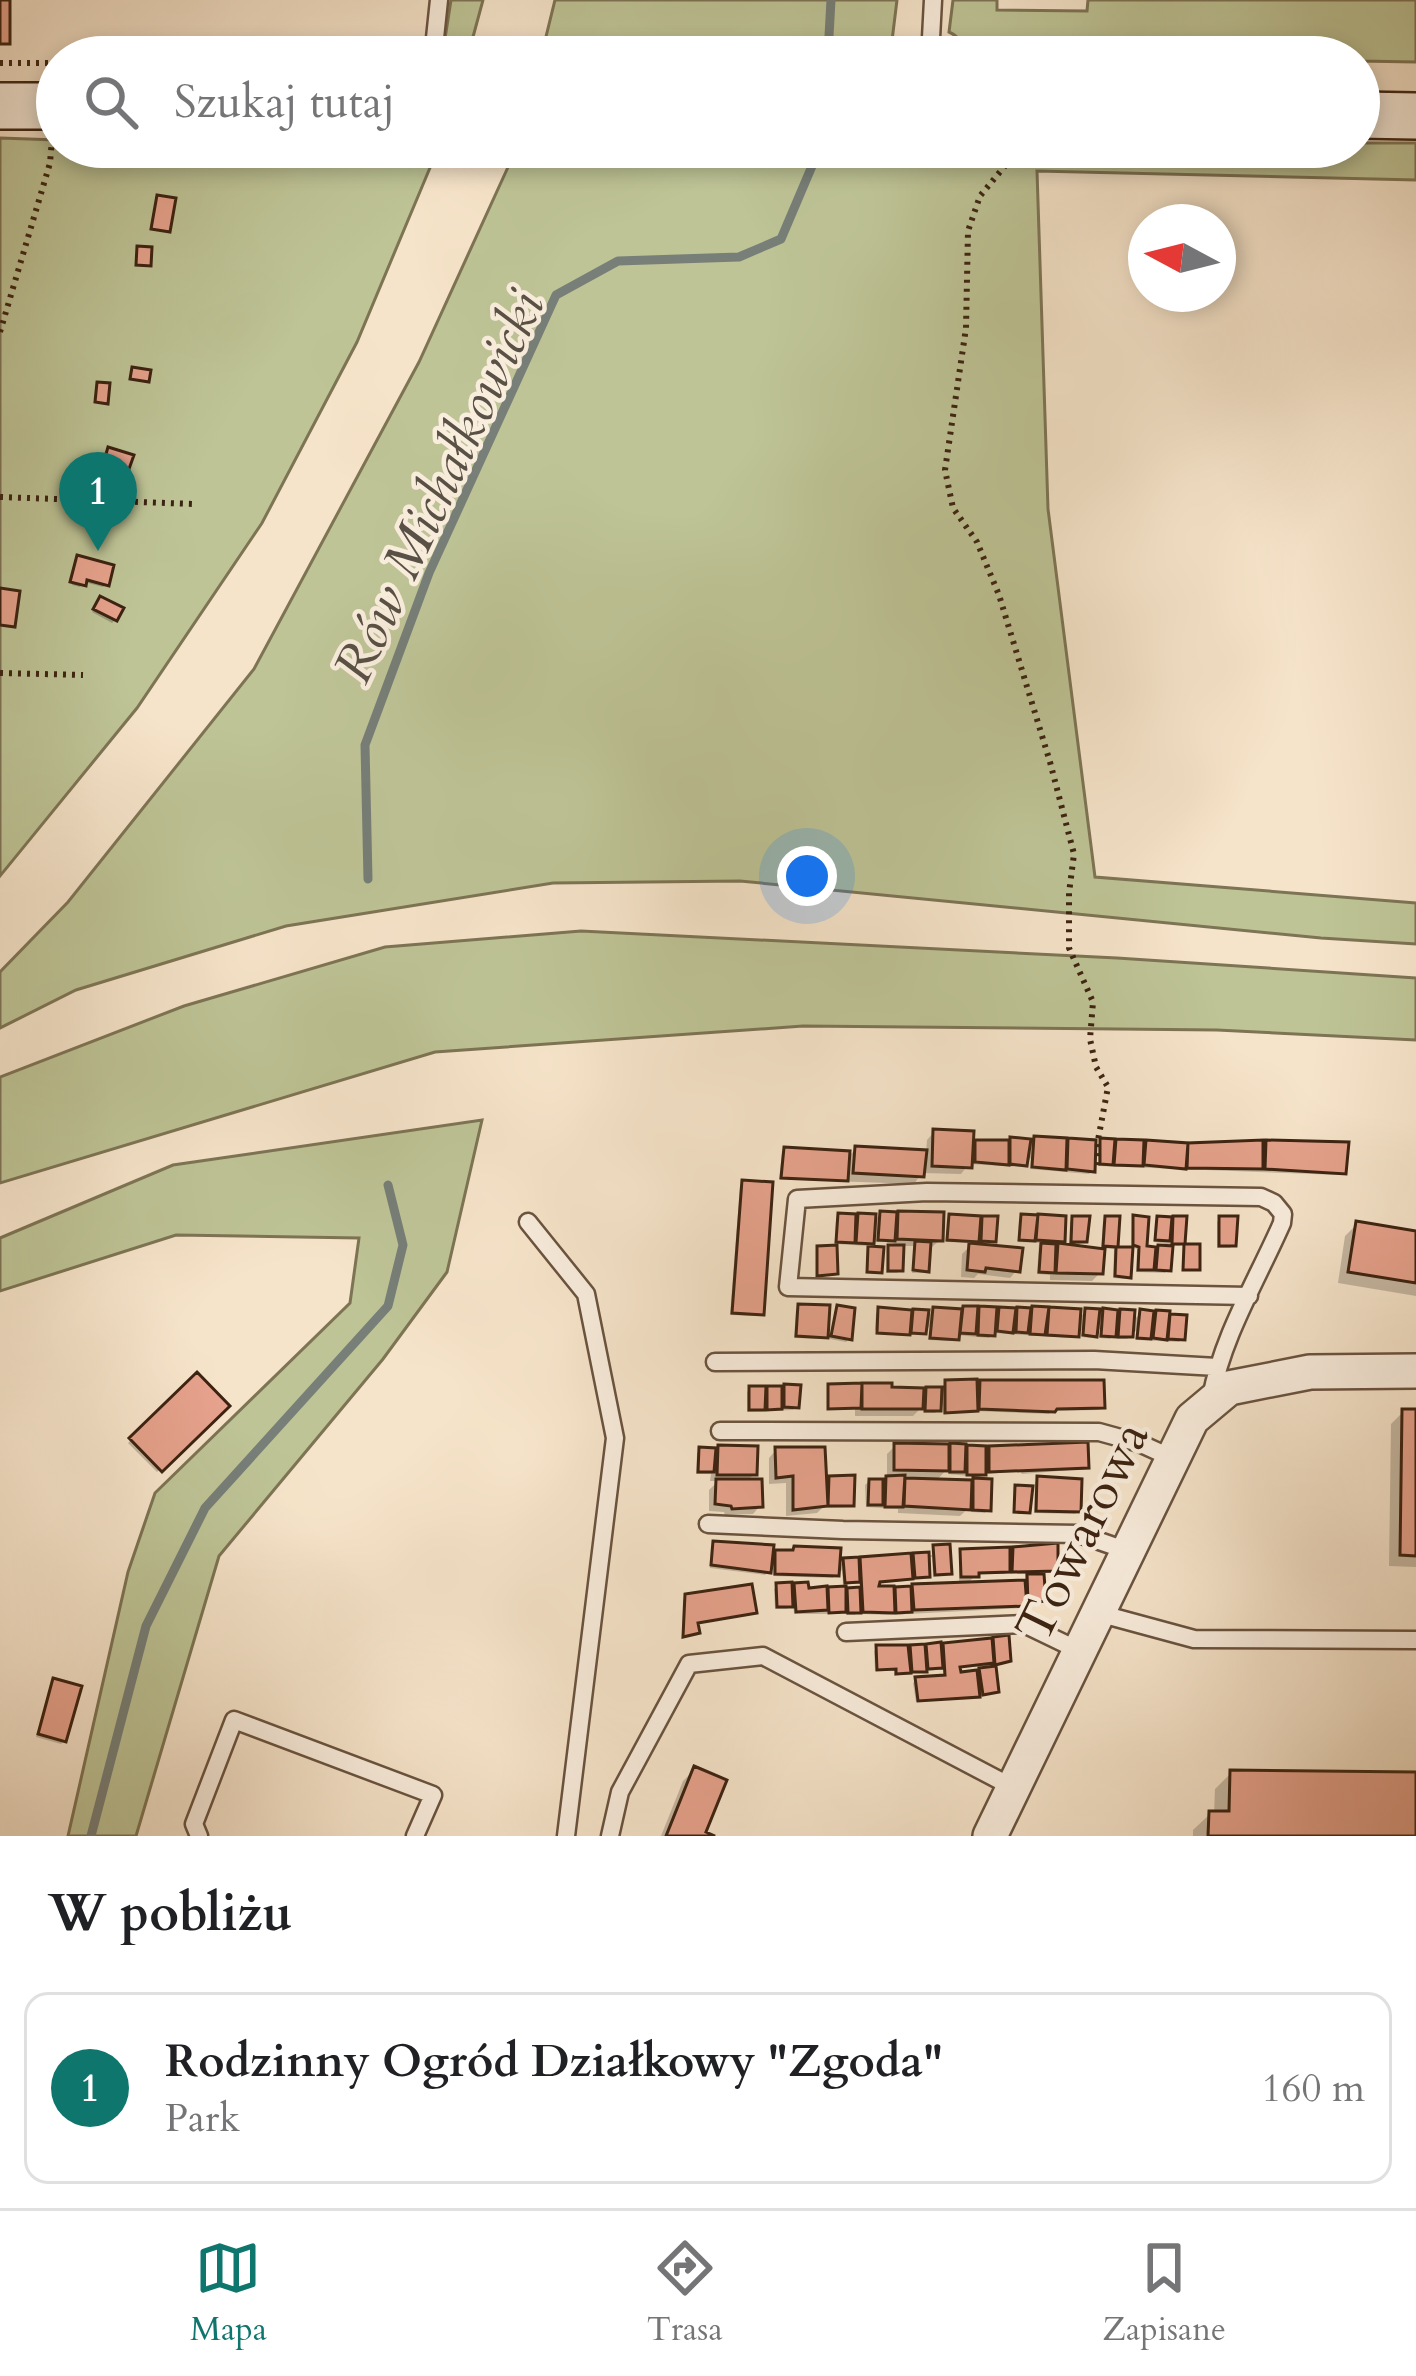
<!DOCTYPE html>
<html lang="pl">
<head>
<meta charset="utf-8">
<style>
	:root { --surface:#fff; --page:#f6f6f6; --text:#202124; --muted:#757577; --line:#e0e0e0; --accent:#0f766e }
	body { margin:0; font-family:Cardo,serif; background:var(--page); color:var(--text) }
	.compass { position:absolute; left:1128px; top:204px; width:108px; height:108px; border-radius:50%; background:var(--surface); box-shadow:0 6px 18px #0003; rotate:277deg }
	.you { position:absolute; left:807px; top:876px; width:42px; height:42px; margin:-30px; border:9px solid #fff; border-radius:50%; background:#1a73e8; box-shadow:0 0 0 18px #1a73e833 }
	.badge { display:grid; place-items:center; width:78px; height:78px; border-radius:50%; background:var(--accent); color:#fff; font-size:39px; font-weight:700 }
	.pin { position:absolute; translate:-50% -99px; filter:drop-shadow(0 3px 6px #0008) }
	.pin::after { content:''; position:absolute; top:63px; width:42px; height:36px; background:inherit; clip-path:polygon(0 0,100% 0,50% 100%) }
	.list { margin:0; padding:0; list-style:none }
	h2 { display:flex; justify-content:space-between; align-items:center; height:156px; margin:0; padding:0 48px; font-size:51px }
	h2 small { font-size:39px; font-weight:400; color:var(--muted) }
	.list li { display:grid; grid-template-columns:78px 1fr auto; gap:36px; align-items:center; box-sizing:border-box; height:192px; margin:0 24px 24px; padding:0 24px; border:3px solid var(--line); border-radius:24px }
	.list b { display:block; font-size:45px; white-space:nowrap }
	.list p { margin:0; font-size:39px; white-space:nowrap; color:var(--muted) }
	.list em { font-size:39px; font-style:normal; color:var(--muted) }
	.icon { flex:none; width:66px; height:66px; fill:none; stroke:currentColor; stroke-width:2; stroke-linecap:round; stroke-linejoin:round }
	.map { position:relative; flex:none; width:1416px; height:1836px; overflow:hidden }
	.search { position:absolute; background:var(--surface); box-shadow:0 6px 18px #0003; left:36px; right:36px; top:36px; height:132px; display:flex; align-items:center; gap:30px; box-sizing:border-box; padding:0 42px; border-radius:66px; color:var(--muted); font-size:45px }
	.sheet { height:372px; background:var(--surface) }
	nav { display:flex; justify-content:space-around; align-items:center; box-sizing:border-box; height:168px; border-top:3px solid var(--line); background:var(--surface); font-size:33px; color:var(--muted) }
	nav a { display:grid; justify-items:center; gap:6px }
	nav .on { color:var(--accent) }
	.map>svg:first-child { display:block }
</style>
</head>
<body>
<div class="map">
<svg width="1416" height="1836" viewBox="0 0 1416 1836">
	<rect width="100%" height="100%" fill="#f6e4ca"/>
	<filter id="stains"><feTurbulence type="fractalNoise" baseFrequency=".00167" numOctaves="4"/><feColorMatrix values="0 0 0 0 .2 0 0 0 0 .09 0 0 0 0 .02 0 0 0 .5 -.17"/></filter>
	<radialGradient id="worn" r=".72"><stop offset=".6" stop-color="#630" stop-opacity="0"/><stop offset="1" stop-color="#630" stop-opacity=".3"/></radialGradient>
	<!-- green -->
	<path fill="#bec496" stroke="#7d7454" stroke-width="3" d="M451 0H483L473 37 444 45Z
		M555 0H897L890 57H541Z
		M953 0H997V10L1087 11 1088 0H1416V62L1359 61V57H976C964 50 963 38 949 32Z
		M0 138 57 140V147H273L437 151 357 342 262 523 137 708 0 876Z
		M1359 143H1416V180L1037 171 1048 509 1095 877 1416 903V944L1321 938 740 881 553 883 286 926 76 990 0 1028V972L68 902 254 669 419 362 514 154 851 147H1359Z
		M581 931 1117 958 1416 978V1040L1217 1030 803 1026 435 1052 0 1183V1077L184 1006 385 947Z
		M482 1120 447 1272 383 1359 219 1556 136 1836H68L128 1572 155 1493 350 1303 359 1238 176 1235 0 1291V1238L173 1165Z"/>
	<!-- shadow -->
	<path fill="#0003" fill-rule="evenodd" d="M79 559 106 584 103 587 84 582 80 587 72 585Z
		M98 602 115 620 112 623 92 612Z
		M934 1132 970 1150 977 1143H1009L1011 1140 1027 1148 1035 1139 1093 1143 1092 1171 1089 1174 1030 1169 1031 1158 1022 1167 969 1164 961 1174 922 1173 914 1184 779 1179 782 1153 785 1150 851 1154 856 1149 926 1153 927 1140Z
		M1101 1141 1260 1150 1267 1143 1343 1172 1340 1175 1098 1166V1144Z
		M743 1183 761 1313 758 1316 730 1315 740 1186Z
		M881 1214 893 1220 900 1214 940 1240 932 1247H928L926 1270 923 1273H912L914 1246H901L900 1270 897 1273H886L887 1251 894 1243H887V1238H881V1242H872L868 1246 835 1244 836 1219 839 1216 873 1217 872 1222Z
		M950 1217 995 1219 993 1241 987 1247 1017 1270 1010 1278 978 1274 974 1278 961 1277 962 1254 973 1243 946 1242 947 1221Z
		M1022 1217 1063 1219 1062 1241 1057 1246 1069 1248 1070 1222 1073 1219 1084 1240 1076 1248 1101 1251 1103 1222 1106 1219H1117L1115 1250H1129V1276L1126 1279 1113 1278 1114 1249 1102 1248 1100 1273 1092 1281 1050 1280V1275L1037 1274 1039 1243 1018 1242 1019 1220Z
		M1134 1218 1144 1248 1170 1249 1168 1270 1165 1273 1136 1272 1137 1249 1131 1247 1132 1221Z
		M1158 1219H1184L1182 1243 1179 1246 1154 1242 1155 1222Z
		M1220 1219 1233 1245 1230 1248H1217V1222Z
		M1357 1224 1416 1234V1296L1338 1283 1345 1236Z
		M799 1307 825 1336 822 1339 794 1338 796 1310Z
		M838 1308 849 1339 846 1342 830 1339 835 1311Z
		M879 1310 926 1313 925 1319 934 1310 1078 1312 1077 1320 1086 1311 1096 1320 1104 1311 1132 1313 1131 1322 1141 1313 1184 1318 1182 1339 1179 1342 1136 1340 1137 1330 1127 1339H1117V1331L1110 1339 1099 1338 1100 1329 1091 1338 1081 1337 1082 1330 1073 1338 994 1333 989 1338 956 1335 953 1341 928 1340 930 1326 925 1331 875 1330 876 1313Z
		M197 1376 226 1406 157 1472 128 1443Z
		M946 1383 975 1389 981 1383 1102 1407 1099 1410 1052 1411 1049 1414 973 1411 943 1414V1405L935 1413H924V1405L913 1416H855V1409L827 1410V1390L830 1387 859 1391 864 1386 921 1397 927 1390H943Z
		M798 1388 796 1407 793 1410 747 1412V1392L750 1389Z
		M1403 1412H1416V1567L1389 1566 1391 1424Z
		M895 1446 946 1452 952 1447 983 1449V1456L990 1449 1086 1466 1083 1469 1022 1474 1020 1471 988 1474V1469L975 1481 988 1510 985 1513 971 1512V1506L960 1516 898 1513V1509L866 1507 865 1485 868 1482H880L881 1485 887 1479V1454ZM948 1468V1474L979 1477 973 1483 935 1482Z
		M719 1448 754 1474 746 1482 760 1506 753 1514 725 1515 724 1512 709 1511V1490L718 1481H710L711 1474H696L697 1453 700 1450Z
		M776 1450 824 1485 830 1479 851 1504 848 1507 826 1508 827 1503 817 1513 786 1516V1483L769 1484V1458Z
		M1038 1479 1078 1511 1075 1514 1034 1513 1035 1482Z
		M714 1544 769 1559 776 1553 837 1568 844 1561 932 1555 934 1548 949 1572 946 1576 933 1577 932 1557H926L927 1576 924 1579 865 1585V1590L943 1587 959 1584V1555L962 1552 1007 1558 1014 1550 1055 1570 1052 1573H1041L1043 1600 1021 1608 888 1615 861 1614V1608L855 1615H846V1608L840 1614H794L793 1603 787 1609H775L774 1589 777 1586H805L806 1591 860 1590 859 1583 843 1585 842 1570 833 1578 773 1576V1567L765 1575 710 1568 711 1547ZM1011 1567 1010 1574H1025V1583L967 1584 977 1574H1004Z
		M686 1597 754 1612 751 1615 695 1624 696 1632 693 1635 682 1638 683 1600Z
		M1006 1639 1008 1661 1005 1664 993 1665 996 1691 980 1696V1693L974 1698 916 1702 913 1683 916 1680 943 1678V1669L894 1676V1671H875L874 1651 877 1648 906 1654 912 1648 960 1646ZM987 1666V1670L958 1676 957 1668Z
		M54 1681 64 1741 61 1744 36 1737Z
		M695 1769 702 1834 708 1836H661L683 1781Z
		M1231 1773 1416 1775V1836H1193V1830L1210 1814H1214L1215 1789Z"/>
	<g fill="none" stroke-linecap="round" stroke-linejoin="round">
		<!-- stream -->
		<path stroke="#777f78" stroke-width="9" d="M828 54 831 0
			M368 879 365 745 429 573 556 295 618 261 739 257 781 239 815 159
			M91 1836 146 1626 205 1508 388 1306 403 1245 388 1185"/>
	</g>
	<!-- building -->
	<path fill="#e6a28c" stroke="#3c2311" stroke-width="3" d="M0 0H10V44H0Z
		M157 195 176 198 170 232 151 229Z
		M137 246 152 247 151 266 136 265Z
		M132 367 151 370 149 382 130 379Z
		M97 382 110 383 108 404 95 402Z
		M108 447 134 455 129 469 104 461Z
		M77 555 114 565 109 586 87 580 86 586 70 582Z
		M0 588 20 591 15 627 0 625Z
		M100 596 124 608 117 621 93 609Z
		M933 1129 974 1131 972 1168 932 1166Z
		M1034 1136 1067 1138 1066 1170 1032 1167Z
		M1010 1137 1031 1139 1027 1166 1010 1164Z
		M1068 1138 1096 1140 1095 1172 1067 1169Z
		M1100 1138 1115 1139 1113 1165 1100 1164Z
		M1116 1139 1144 1140 1143 1166 1114 1165Z
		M975 1140H1009V1165L975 1162Z
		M1146 1140 1188 1143 1186 1169 1144 1165Z
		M1263 1140V1169L1187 1168 1188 1143Z
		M1266 1140 1349 1142 1346 1174 1265 1169Z
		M855 1146 927 1150 924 1177 853 1173Z
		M784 1147 850 1151 848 1181 781 1178Z
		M742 1180 773 1182 764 1315 732 1313Z
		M880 1211 897 1212 895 1241 878 1240Z
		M898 1211 944 1212 943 1241 897 1239Z
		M838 1213 856 1214 855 1243 836 1242Z
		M858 1213 876 1214 874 1244 856 1243Z
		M949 1214 981 1216 979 1242 947 1240Z
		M1021 1214 1038 1215 1035 1241 1019 1240Z
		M1038 1214 1066 1216 1065 1242 1036 1240Z
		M1133 1215 1149 1217 1147 1246 1156 1247 1154 1270H1138L1139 1247 1133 1245Z
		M982 1216H998L996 1242 981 1241Z
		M1072 1216H1090L1087 1242H1071Z
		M1105 1216H1120L1118 1247H1133L1131 1278 1115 1276 1116 1247 1103 1246Z
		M1157 1216 1172 1217 1170 1241 1155 1240Z
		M1173 1216H1187L1185 1244H1200V1270H1183L1184 1244H1172Z
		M1219 1216H1238L1236 1246H1219Z
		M1356 1221 1416 1231V1283L1348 1272Z
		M915 1241 931 1242 929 1272 913 1270Z
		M969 1243 1023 1248 1020 1272 986 1268 985 1272 967 1270Z
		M1041 1243 1056 1244 1055 1273 1039 1272Z
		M1058 1243 1105 1249 1103 1274 1056 1273Z
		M837 1245 838 1274 817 1276V1246Z
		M888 1245H904L903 1271H888Z
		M1158 1245 1173 1246 1171 1271 1156 1270Z
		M868 1246 884 1247 882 1273 867 1272Z
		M798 1304 830 1305 828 1338 796 1336Z
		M837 1305 855 1308 852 1340 831 1336Z
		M963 1306H978L976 1334 960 1333Z
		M979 1306 997 1307 995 1336 978 1335Z
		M1032 1306 1049 1307 1045 1335 1030 1334Z
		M878 1307 912 1310 910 1335 877 1333Z
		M933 1307 962 1309 959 1340 930 1338Z
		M999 1307 1016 1308 1013 1333 997 1331Z
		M1017 1307 1031 1308 1028 1333 1016 1332Z
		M1049 1307 1081 1309 1079 1337 1047 1335Z
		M1085 1308 1100 1309 1097 1337 1083 1335Z
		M1103 1308 1118 1310 1116 1337 1101 1336Z
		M913 1309 929 1310 926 1334 911 1333Z
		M1120 1309 1135 1310 1133 1337H1118Z
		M1140 1309 1154 1311 1151 1339 1137 1338Z
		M1156 1310 1170 1311 1167 1340 1153 1338Z
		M1170 1314 1187 1315 1185 1340 1168 1339Z
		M197 1372 230 1406 162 1472 129 1438Z
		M977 1379 978 1411 945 1413V1380Z
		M980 1380H1104L1105 1408 1057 1409 1055 1412 979 1409Z
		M862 1383H892V1387L924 1388 923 1409H862Z
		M862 1383 861 1408 828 1409V1384Z
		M784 1384 801 1385 799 1408 784 1407Z
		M749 1386H766L765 1410H749Z
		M767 1386H782V1409L767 1410Z
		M926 1387H942L941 1411H925Z
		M1402 1409H1416V1556L1400 1555Z
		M1088 1442 1089 1468 989 1472V1446Z
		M894 1443 949 1444V1471L894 1470Z
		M950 1443 966 1444 965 1472H950Z
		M718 1445 758 1446 757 1475H717Z
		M967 1445 986 1446V1475H967Z
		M699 1447 716 1448 714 1472H698Z
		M775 1447H825L828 1506 793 1510V1476L776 1478Z
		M855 1475 854 1506H828L829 1476Z
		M905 1475 903 1507H885L886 1476Z
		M1037 1476 1082 1479 1081 1512 1036 1511Z
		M905 1478 972 1480 971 1510 904 1506Z
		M973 1478 992 1479 991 1511 973 1510Z
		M716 1479H762L763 1507 732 1509 731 1506 715 1504Z
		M869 1479H883V1505H868Z
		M1015 1485 1033 1486 1030 1513 1014 1512Z
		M713 1541 774 1545 771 1573 711 1565Z
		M1058 1543V1571L1012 1572 1013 1547Z
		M950 1544 952 1574 935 1575 933 1545Z
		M794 1546 841 1548 839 1576 775 1574V1550H793Z
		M1010 1547V1572L979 1573V1577H961L960 1549Z
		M929 1552 930 1577 915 1578 913 1553Z
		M911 1553 913 1579 880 1582 879 1586H894L895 1613 863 1612 860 1557Z
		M859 1557 860 1582 845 1583 843 1558Z
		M1027 1574H1044L1046 1601 1028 1603Z
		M1025 1580 1027 1606 914 1610 912 1584Z
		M792 1582 793 1607H777L776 1583Z
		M808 1582 809 1588 827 1586 828 1610 796 1612 794 1583Z
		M752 1584 757 1613 698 1623 700 1633 683 1637 685 1594Z
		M846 1586V1612L829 1613 828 1587Z
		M911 1586 912 1612 896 1613 895 1587Z
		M860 1587 861 1613H848L847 1588Z
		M1009 1635 1011 1661 995 1665 993 1637Z
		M992 1638 994 1663 960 1667 961 1672 977 1670 980 1697 918 1701 915 1677 945 1675 943 1643Z
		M941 1642 943 1668 928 1669 926 1644Z
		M925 1644 927 1672H912L910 1645Z
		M876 1645H908L911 1673 896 1674V1669L877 1670Z
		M996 1666 999 1692 983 1695 979 1668Z
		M53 1678 82 1686 66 1742 38 1734Z
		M694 1766 727 1780 706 1832 715 1836H666Z
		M1230 1770 1416 1772V1836H1208L1209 1811H1229Z"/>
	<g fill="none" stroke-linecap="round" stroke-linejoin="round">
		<defs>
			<path id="service" d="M433 57 439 0
				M930 57 933 0
				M528 1222 586 1294 615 1438 566 1836
				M715 1362 1094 1360 1217 1367
				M1211 1398C1222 1337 1257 1280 1282 1223L1283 1214 1274 1203 1261 1197 927 1192 797 1199 788 1287 1249 1296
				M720 1431 1099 1432 1139 1443 1172 1458
				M708 1524 843 1530 1079 1534 1128 1551
				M1098 1613 1194 1639 1416 1640
				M846 1632 1024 1624 1080 1651
				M199 1836 194 1824 234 1720 433 1795 415 1836
				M610 1836 620 1792 689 1664 763 1656 1014 1788"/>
			<path id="minor" d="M990 1836 1192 1419 1229 1388 1310 1372 1416 1371"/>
			<path id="secondary" d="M0 106H57
				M1359 115 1416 116"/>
		</defs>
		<!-- service casing -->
		<use href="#service" stroke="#6a533f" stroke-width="21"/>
		<!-- minor casing -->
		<use href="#minor" stroke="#6a533f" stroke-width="38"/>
		<!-- secondary casing -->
		<use href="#secondary" stroke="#3c2311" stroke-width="50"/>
		<!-- path -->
		<path stroke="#3c2311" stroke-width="6" stroke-dasharray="3 6" stroke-linecap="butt" d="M954 45 962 57
			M0 63H57
			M1009 147 1004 167 980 196 968 231 966 328 945 470 953 508 977 542 999 595 1050 762 1074 854 1069 893V948L1093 1002 1090 1039 1096 1067 1108 1087 1098 1140 1097 1171
			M0 332 50 163 52 139
			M0 497 194 504
			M0 673 83 675"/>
		<!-- service -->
		<use href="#service" stroke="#f9eddd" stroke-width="16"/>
		<!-- minor -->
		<use href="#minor" stroke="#f9eddd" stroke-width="33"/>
		<!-- secondary -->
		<use href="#secondary" stroke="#f9eddd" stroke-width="45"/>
	</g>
	<g text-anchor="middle" stroke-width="9" stroke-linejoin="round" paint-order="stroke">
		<!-- street labels -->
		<g font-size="51" fill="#3c2311" stroke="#f9eddd">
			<text transform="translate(1081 1531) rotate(-64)" y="18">Towarowa</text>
		</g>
		<!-- water labels -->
		<g font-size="54" font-style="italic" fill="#595145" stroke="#f9eddd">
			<text transform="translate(438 486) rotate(-65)" y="19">Rów Michałkowicki</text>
		</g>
	</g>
	<rect width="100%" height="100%" filter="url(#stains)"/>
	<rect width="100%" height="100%" fill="url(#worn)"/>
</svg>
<svg class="compass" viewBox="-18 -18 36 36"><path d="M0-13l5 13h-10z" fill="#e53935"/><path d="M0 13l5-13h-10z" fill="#757577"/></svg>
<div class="you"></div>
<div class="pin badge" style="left:98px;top:551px">1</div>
<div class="search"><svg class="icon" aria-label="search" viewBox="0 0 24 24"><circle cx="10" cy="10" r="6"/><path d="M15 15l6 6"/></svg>Szukaj tutaj</div>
</div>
<section class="sheet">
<h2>W pobliżu<small></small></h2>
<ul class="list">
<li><span class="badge">1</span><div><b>Rodzinny Ogród Działkowy &quot;Zgoda&quot;</b><p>Park</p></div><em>160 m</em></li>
</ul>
</section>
<nav>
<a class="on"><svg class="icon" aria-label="map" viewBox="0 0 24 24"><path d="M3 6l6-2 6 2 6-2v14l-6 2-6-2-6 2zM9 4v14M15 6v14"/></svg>Mapa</a>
<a><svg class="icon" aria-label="directions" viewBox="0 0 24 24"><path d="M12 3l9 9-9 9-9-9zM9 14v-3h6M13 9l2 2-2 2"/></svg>Trasa</a>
<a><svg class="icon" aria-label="saved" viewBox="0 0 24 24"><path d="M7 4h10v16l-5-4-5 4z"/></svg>Zapisane</a>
</nav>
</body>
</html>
